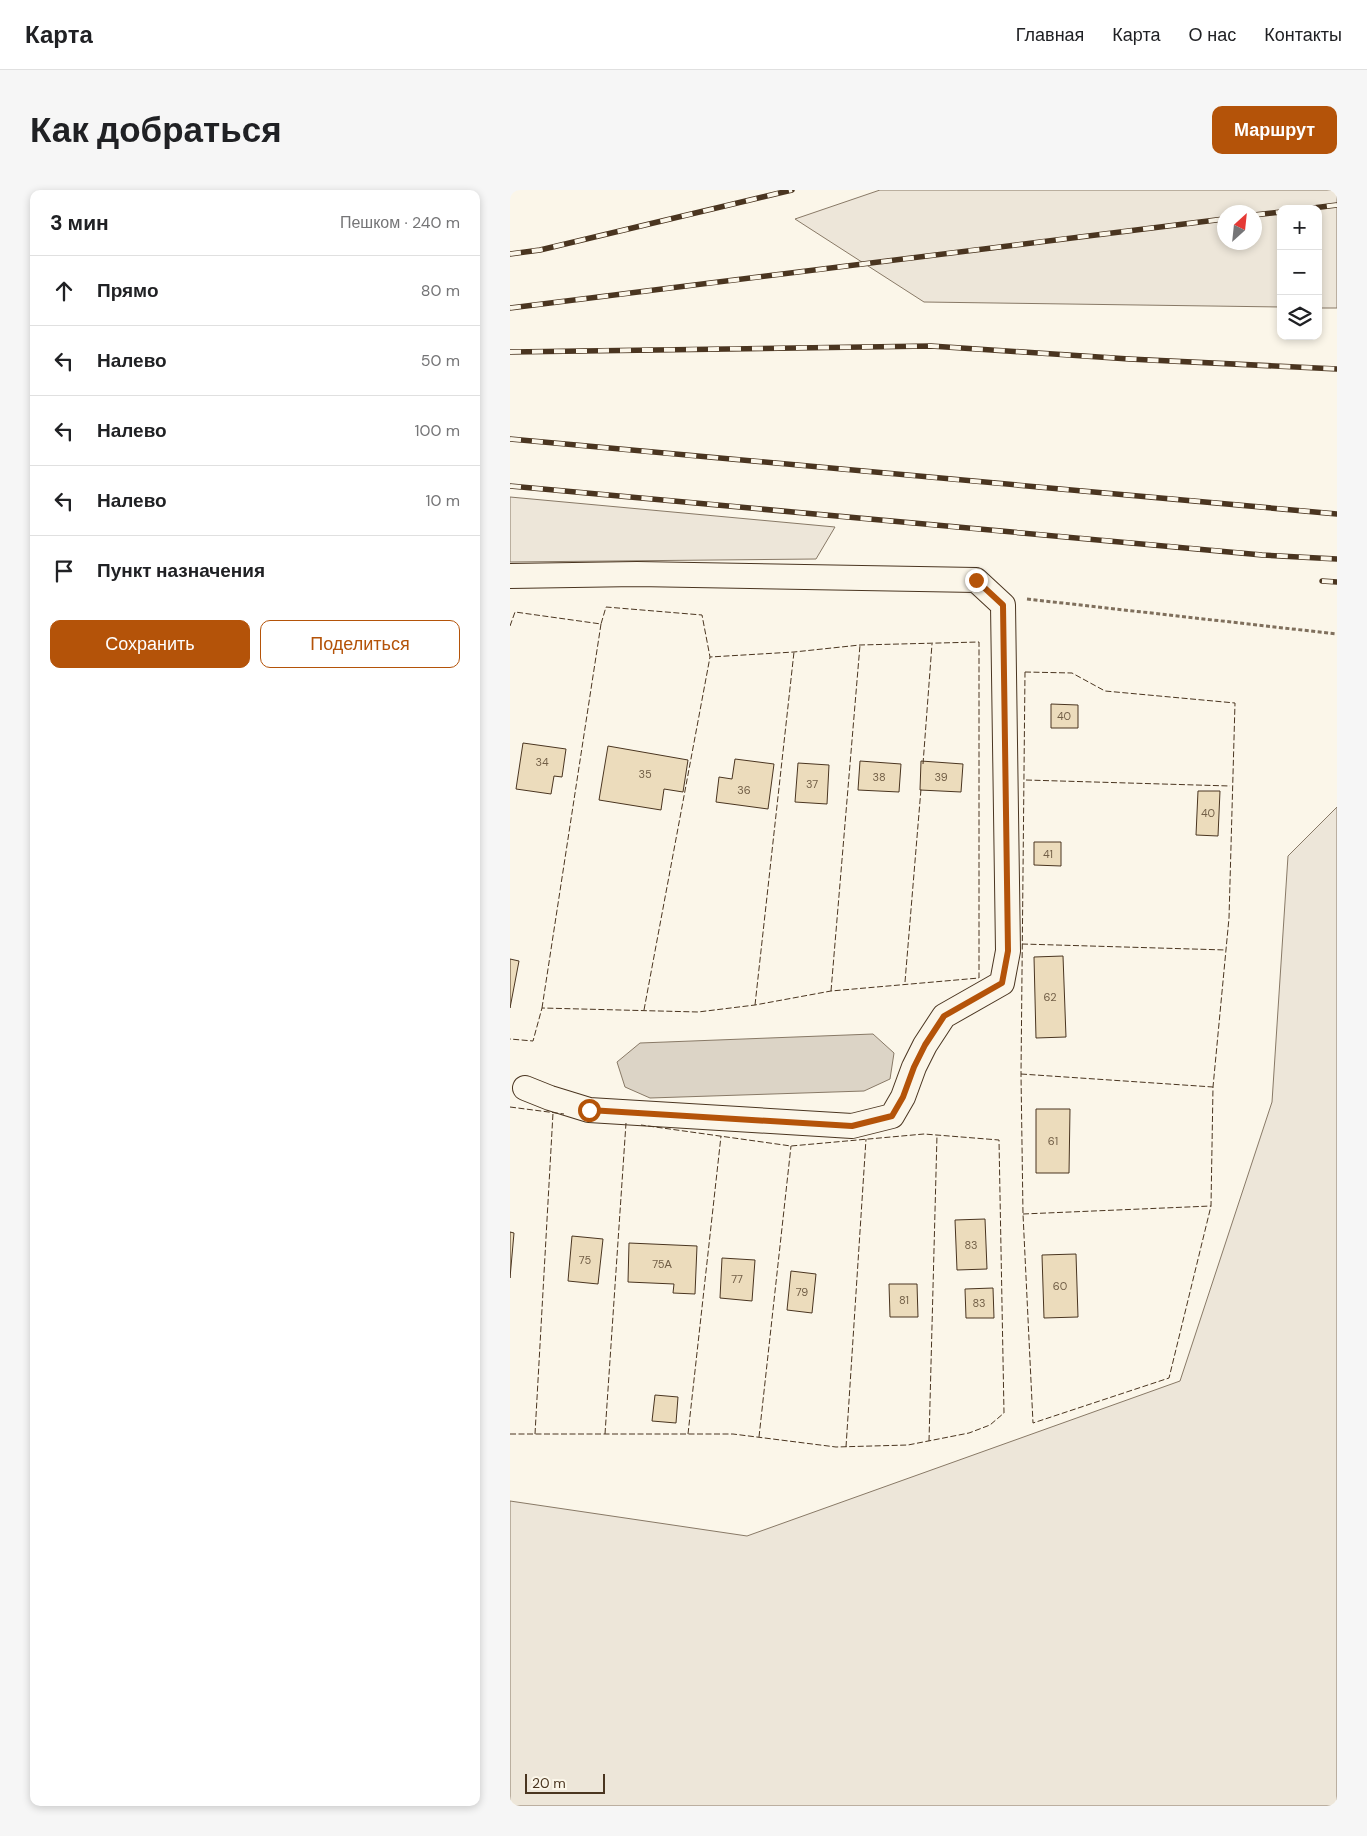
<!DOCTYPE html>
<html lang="ru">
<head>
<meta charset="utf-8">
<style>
	:root { --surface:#fff; --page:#f6f6f6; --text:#202124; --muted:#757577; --line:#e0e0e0; --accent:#b45309 }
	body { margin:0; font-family:"DM Sans",sans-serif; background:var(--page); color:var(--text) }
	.controls { position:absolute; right:15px; top:15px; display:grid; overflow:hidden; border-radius:10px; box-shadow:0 2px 8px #0003 }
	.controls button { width:45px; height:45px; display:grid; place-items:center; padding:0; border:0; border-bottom:1px solid var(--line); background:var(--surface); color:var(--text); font:25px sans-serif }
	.compass { position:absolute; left:707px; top:15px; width:45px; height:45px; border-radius:50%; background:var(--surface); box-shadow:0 2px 8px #0003; rotate:27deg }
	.scale { position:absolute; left:15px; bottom:12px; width:80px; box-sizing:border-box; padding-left:5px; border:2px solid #4a3520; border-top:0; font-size:14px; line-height:18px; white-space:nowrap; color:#4a3520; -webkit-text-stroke:4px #fbf6e9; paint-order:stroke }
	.stop { position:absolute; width:15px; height:15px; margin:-11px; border:4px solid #b45309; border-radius:50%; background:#fff }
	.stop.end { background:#b45309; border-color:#fff; box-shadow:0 1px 5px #0008 }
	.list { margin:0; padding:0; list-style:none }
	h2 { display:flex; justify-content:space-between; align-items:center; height:65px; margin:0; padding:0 20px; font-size:21px }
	h2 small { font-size:16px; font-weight:400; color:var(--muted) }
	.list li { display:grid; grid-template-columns:32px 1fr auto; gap:15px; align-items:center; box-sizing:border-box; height:70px; padding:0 20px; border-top:1px solid var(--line) }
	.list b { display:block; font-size:19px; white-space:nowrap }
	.list em { font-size:16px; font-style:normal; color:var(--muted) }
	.actions { display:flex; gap:10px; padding:15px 20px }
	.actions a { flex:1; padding:11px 0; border:1px solid var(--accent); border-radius:10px; text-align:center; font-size:18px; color:var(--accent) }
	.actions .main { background:var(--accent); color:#fff }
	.icon { flex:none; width:28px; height:28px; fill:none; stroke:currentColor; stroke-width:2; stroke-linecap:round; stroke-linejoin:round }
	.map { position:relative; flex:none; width:827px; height:1616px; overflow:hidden; border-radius:10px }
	header { display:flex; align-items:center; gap:30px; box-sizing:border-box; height:70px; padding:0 25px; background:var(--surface); border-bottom:1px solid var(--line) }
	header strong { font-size:24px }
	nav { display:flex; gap:28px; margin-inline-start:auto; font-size:18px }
	.intro { display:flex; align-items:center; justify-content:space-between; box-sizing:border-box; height:120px; padding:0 30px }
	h1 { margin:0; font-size:35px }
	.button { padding:12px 22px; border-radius:10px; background:var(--accent); color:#fff; font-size:18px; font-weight:700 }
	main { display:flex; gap:30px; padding:0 30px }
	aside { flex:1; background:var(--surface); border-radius:10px; box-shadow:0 2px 8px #0003 }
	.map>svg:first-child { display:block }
</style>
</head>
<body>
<header>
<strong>Карта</strong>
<nav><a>Главная</a><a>Карта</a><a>О нас</a><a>Контакты</a></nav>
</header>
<div class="intro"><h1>Как добраться</h1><a class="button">Маршрут</a></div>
<main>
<aside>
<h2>3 мин<small>Пешком · 240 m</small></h2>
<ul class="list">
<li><svg class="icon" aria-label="ahead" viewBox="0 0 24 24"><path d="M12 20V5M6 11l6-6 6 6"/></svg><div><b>Прямо</b></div><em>80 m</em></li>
<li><svg class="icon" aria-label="left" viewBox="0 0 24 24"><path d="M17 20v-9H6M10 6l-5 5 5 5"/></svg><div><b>Налево</b></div><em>50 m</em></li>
<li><svg class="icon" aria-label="left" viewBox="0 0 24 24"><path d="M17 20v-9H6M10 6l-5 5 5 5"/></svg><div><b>Налево</b></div><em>100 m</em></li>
<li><svg class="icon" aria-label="left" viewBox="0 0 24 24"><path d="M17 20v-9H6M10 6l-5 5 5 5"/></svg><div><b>Налево</b></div><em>10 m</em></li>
<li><svg class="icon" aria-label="arrive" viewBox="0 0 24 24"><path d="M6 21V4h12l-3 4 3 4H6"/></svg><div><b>Пункт назначения</b></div></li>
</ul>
<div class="actions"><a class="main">Сохранить</a><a>Поделиться</a></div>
</aside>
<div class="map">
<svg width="827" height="1616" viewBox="0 0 827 1616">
	<rect width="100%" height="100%" fill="#fbf6e9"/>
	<!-- green -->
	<path fill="#ede6d9" stroke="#887966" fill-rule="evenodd" d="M370 0H827V118H808V19H771V117L414 112 285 29ZM744 22V52H714V22Z
		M0 307 325 337 306 369 0 372Z
		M827 617V1616H0V1311L237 1346 670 1191 762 912 778 666Z"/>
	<!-- water -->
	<path fill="#dcd4c6" stroke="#887966" d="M363 844 384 863 380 889 354 901 140 908 115 897 107 872 130 853Z"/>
	<!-- building -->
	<path fill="#ecdcbc" stroke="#4a3520" d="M541 514 568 515V538H541Z
		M13 553 56 559 52 587 44 586 41 604 6 599Z
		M98 556 178 570 173 602 154 599 151 620 89 610Z
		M225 569 264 574 258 619 206 612 209 587 222 589Z
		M350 571 391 574 389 602 348 600Z
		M411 571 453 574 451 602 410 600Z
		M288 573 319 575 317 614 285 612Z
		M688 601H710L708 646 686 645Z
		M524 652H551V676L524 675Z
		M553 766 556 847 526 848 524 767Z
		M0 769 9 771 0 818Z
		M526 919H560L559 983H526Z
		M475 1029 477 1079 447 1080 445 1030Z
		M0 1042 4 1043 0 1088Z
		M62 1046 93 1049 88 1094 58 1091Z
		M119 1053 187 1056 185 1104 163 1103 164 1094 118 1092Z
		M566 1064 568 1127 534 1128 532 1065Z
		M212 1068 245 1070 242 1111 210 1108Z
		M281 1081 306 1084 302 1123 277 1120Z
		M379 1094H407L408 1127H380Z
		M483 1098 484 1128H456L455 1099Z
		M145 1205 168 1207 166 1233 142 1231Z"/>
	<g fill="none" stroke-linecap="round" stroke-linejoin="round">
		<defs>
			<path id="minor" d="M0 386 127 384 466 390 493 415 498 761 492 793 434 826 415 855 404 877 393 907 382 926 342 936 79 920 40 908 15 898"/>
		</defs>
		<!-- minor casing -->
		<use href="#minor" stroke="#4a3520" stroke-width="26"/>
		<!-- path -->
		<path stroke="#7f6f5c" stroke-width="3" stroke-dasharray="4 2.5" stroke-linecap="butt" d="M517 409 827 444"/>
		<!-- minor -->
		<use href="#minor" stroke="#fbf6e9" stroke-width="24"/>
		<defs>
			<path id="rail" d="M795 19 827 15
				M744 25 771 22
				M0 64 30 60 282 0
				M0 118 714 29
				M0 162 421 156 619 169 827 179
				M0 249 827 324
				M0 296 752 365 827 369
				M812 391 827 392"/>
		</defs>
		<!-- rail casing -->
		<use href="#rail" stroke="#4a3520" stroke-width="5.5"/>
		<!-- rail -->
		<use href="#rail" stroke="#fbf6e9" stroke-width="4" stroke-dasharray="11" stroke-linecap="butt"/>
		<!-- fence -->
		<path stroke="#4a3520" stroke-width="1" stroke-dasharray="6 2.5" stroke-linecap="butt" d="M0 436 5 422 91 434 96 417 192 425 200 467 284 462 350 455 469 452V788L321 801 245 815 188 822 32 818 23 851 0 849
			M515 482 562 483 595 501 725 513 719 728 703 897 701 1016 659 1188 523 1233 513 1024 511 884Z
			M413 574 422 454
			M516 590 720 596
			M512 754 716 760
			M395 792 411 599
			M321 801 350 455
			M245 815 284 462
			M32 818 91 434
			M134 820 200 467
			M511 884 703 897
			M0 917 54 924
			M513 1024 701 1016
			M0 1244H223L326 1257 398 1255 459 1243 480 1235 494 1223 489 950 414 944 281 956 131 935
			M25 1244 43 923
			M95 1244 116 933
			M178 1244 211 946
			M249 1247 281 956
			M419 1251 427 945
			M336 1257 356 949"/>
	</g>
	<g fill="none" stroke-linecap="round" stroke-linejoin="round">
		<!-- route -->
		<path stroke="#b45309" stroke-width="6" d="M79 920 342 936 382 926 393 907 404 877 415 855 434 826 492 793 498 761 493 415 466 390"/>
	</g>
	<g text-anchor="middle" stroke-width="4" stroke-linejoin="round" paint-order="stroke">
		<!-- number labels -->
		<g font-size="11" fill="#725f47">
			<text x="554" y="530">40</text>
			<text x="32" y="576">34</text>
			<text x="135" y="588">35</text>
			<text x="369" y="591">38</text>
			<text x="431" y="591">39</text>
			<text x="302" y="598">37</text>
			<text x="234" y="604">36</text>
			<text x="698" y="627">40</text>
			<text x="538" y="668">41</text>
			<text x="540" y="811">62</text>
			<text x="543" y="955">61</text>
			<text x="461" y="1059">83</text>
			<text x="75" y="1074">75</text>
			<text x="152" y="1078">75А</text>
			<text x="227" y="1093">77</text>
			<text x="550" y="1100">60</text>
			<text x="292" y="1106">79</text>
			<text x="394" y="1114">81</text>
			<text x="469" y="1117">83</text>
		</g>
	</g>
</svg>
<div class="controls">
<button>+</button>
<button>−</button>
<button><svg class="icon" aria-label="layers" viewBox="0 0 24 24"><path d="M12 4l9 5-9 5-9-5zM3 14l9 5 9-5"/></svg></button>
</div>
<svg class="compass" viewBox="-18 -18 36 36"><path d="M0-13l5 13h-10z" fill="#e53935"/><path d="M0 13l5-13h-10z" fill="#757577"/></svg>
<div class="scale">20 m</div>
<div class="stop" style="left:79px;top:920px"></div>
<div class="stop end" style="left:466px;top:390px"></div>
</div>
</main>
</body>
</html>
